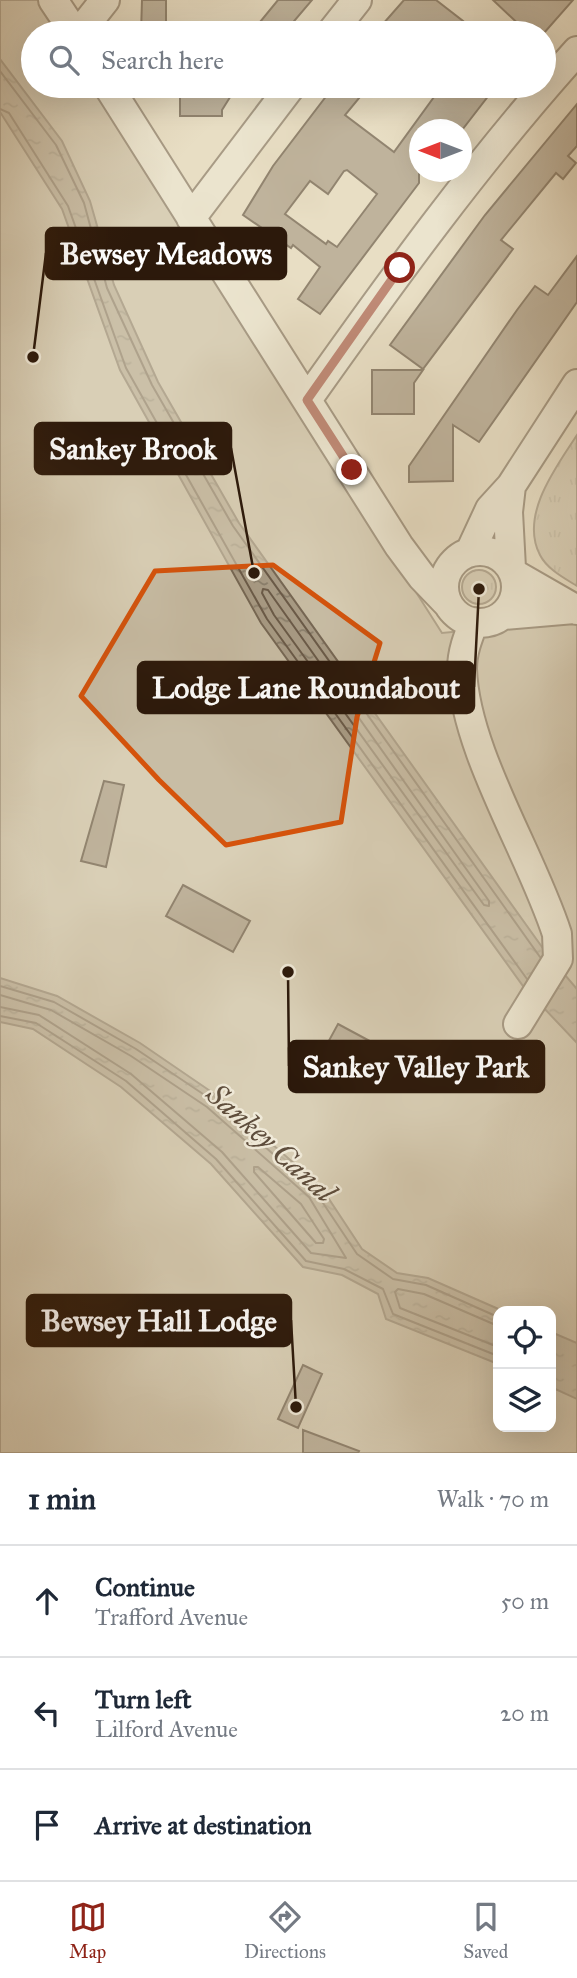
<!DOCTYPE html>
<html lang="en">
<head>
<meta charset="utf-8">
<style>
	:root { --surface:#fff; --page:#f6f6f7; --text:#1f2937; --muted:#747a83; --line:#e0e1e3; --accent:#8f2418 }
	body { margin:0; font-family:"IM FELL Great Primer",serif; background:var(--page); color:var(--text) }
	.controls { position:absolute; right:21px; bottom:21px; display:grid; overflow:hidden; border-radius:14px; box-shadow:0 7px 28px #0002 }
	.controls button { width:63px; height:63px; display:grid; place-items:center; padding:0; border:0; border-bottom:2px solid var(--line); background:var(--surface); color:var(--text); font:35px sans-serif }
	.compass { position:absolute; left:409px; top:119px; width:63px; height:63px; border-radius:50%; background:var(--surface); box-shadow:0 7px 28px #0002; rotate:270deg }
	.stop { position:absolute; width:21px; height:21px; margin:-16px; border:5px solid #8f2418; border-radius:50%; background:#fff }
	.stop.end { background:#8f2418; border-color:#fff; box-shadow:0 2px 7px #0008 }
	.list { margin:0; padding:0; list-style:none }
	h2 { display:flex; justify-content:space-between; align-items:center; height:91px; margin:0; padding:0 28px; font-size:30px }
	h2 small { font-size:23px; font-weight:400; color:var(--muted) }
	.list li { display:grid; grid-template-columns:46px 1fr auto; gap:21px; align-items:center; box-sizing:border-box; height:112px; padding:0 28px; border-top:2px solid var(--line) }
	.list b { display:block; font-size:26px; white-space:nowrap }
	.list p { margin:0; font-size:23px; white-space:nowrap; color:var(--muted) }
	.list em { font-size:23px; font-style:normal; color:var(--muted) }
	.icon { flex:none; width:38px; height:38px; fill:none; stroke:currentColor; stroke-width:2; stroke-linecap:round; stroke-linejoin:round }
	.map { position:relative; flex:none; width:577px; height:1453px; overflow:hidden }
	.search { position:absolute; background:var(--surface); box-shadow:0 7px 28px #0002; left:21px; right:21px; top:21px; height:77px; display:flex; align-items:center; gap:18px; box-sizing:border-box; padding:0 24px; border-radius:38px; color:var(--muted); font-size:26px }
	.sheet { height:427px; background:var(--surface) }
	nav { display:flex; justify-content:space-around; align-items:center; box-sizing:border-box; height:98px; border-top:2px solid var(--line); background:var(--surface); font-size:19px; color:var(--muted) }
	nav a { display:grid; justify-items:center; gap:4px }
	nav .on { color:var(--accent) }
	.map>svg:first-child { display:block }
</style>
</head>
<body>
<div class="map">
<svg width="577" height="1453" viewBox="0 0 577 1453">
	<defs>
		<pattern id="grass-tufts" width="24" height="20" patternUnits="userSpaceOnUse" patternTransform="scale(1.75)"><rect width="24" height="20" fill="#c8bda5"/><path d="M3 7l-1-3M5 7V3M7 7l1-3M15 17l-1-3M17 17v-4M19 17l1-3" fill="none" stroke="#aca28d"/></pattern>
		<pattern id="water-ripples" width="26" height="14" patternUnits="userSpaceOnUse" patternTransform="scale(1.75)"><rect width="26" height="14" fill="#a89b85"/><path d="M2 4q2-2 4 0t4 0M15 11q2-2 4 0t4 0" fill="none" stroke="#897e6b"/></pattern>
	</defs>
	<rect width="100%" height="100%" fill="#e8dec4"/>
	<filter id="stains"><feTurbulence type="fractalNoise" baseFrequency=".00286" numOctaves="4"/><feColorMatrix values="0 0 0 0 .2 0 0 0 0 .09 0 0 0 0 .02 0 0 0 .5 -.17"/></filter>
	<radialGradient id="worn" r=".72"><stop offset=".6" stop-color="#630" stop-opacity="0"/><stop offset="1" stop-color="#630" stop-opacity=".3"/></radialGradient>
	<!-- grass -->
	<path fill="url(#grass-tufts)" stroke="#7a6b58" stroke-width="2" d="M577 435V586C564 578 547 569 540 555 519 515 557 466 577 435Z
		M462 587a17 17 0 1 1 34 0a17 17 0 1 1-34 0Z"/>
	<!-- green -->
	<path fill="#c8bda5" stroke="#7a6b58" stroke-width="2" fill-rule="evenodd" d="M0 0H39L60 33H33V86H94L442 633 577 620V1453H0ZM498 1311H551V1427H498Z"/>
	<!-- water -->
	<path fill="url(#water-ripples)" stroke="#766754" stroke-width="2" d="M0 59 62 141 90 201 114 285 158 382 239 523 547 954 577 989V1043L523 986 261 623 120 370 62 209 0 112Z
		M0 978 57 996 140 1043 216 1095 321 1187 362 1249 397 1273 428 1278 503 1311H498V1364L386 1319 378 1294 342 1275 303 1267 211 1164 121 1087 33 1029 0 1022Z
		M551 1332 577 1343V1399L551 1387Z"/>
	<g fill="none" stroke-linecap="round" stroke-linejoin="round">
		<!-- shore -->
		<path stroke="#6a5a48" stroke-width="2" d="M0 71 56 145 84 203 107 288 152 385 233 526 540 957
			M0 109 9 113 68 206 126 368 267 619 527 979
			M263 589 268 590 489 901V906L484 905 274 615 262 593Z
			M0 986 54 1002 136 1049 212 1100 315 1191 357 1254 393 1279 426 1285 498 1317
			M0 995 51 1010 131 1056 207 1107 309 1197 346 1258 311 1253 222 1152 131 1074 39 1015 0 1007
			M0 1016 36 1023 126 1081 216 1159 306 1261 344 1269 383 1289 393 1314 498 1356
			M254 1167H258L301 1204 324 1239 323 1243H316L254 1172Z
			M498 1326 424 1294 398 1289 395 1292 400 1308 498 1347"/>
	</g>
	<!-- building -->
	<path fill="#8e7f6b" stroke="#2c190b" stroke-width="2" fill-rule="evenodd" d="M142 0H166V33H141Z
		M278 0H312L284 33H251Z
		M404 0H436L463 21 453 33H375Z
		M493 0H573L544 33H528Z
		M180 86H237L222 110V116H180Z
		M334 86H369L345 115 394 152 442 86H496L462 130H419V183L320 314 298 299 320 267 293 245 291 248 243 215 273 166ZM347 170 377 194 337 247 328 241 326 244 285 214 310 181 328 194 344 171Z
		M577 104V146L568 156 576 163 563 179 556 173 501 240 513 249 423 369 390 345 485 215Z
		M577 256V302L479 442 453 425V481L409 482V466L517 310 535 286 548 295Z
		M372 370H423L414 383V414H372Z
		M104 781 124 785 106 867 81 861Z
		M183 885 250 921 233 952 166 916Z
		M338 1024 407 1061 397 1080 363 1062 355 1076 320 1057Z
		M303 1365 322 1374 298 1428 278 1419Z
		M303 1430 359 1451 358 1453H303Z"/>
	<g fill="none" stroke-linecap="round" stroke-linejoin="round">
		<defs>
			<path id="minor" d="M53 0 75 33
				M79 33 105 0
				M331 33 357 0
				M108 86 399 546 422 577 447 603
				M191 218 291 86
				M307 400C392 280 478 161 577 51
				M511 486 577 384
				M444 587a36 36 0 1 1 72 0a36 36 0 1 1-72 0Z
				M470 552 490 509 511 486 508 512 511 568
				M514 574 577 610
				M503 615 574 609
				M474 622C468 637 462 652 462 669 465 752 531 853 557 934L558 959 518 1024"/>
		</defs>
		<!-- minor casing -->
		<use href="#minor" stroke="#5b4a39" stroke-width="32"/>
		<!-- minor -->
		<use href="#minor" stroke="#f0ead9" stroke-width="28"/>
	</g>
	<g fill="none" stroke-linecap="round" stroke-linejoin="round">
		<!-- route -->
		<path stroke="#8f2418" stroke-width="9" d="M352 470 307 400 400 268"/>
	</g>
	<!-- marked area -->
	<path d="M0 0H577V1453H0ZM273 565 380 643 357 717 341 822 226 845 159 780 81 696 155 571Z" fill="#e8dec4" fill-opacity=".55" fill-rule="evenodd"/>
	<path fill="none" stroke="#d5530c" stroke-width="5" stroke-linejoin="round" d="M273 565 380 643 357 717 341 822 226 845 159 780 81 696 155 571Z"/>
	<g text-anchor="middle" stroke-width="5" stroke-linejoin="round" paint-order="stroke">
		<!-- water labels -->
		<g font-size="30" font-style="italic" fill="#5e4d3c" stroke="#f0ead9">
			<text transform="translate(271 1143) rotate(42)" y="10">Sankey Canal</text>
		</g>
	</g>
	<!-- callouts -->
	<path fill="none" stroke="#2c190b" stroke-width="2.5" d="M33 357L46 253M254 573L231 448M479 589L474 687M288 972L289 1066M296 1407L291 1320"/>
	<g fill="#2c190b" stroke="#f0ead9" stroke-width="2.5">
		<circle cx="33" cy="357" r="7"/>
		<circle cx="254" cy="573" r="7"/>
		<circle cx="479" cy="589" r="7"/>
		<circle cx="288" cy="972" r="7"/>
		<circle cx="296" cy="1407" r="7"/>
	</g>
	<g fill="#2c190b" stroke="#2c190b" stroke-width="2.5">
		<rect x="46" y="228" width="240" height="51" rx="7"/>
		<rect x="35" y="423" width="196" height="51" rx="7"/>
		<rect x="138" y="662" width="336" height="51" rx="7"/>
		<rect x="289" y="1041" width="255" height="51" rx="7"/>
		<rect x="27" y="1295" width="264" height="51" rx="7"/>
	</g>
	<g font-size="30" text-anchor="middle" font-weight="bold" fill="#fff">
		<text x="166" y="264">Bewsey Meadows</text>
		<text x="133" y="459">Sankey Brook</text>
		<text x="306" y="698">Lodge Lane Roundabout</text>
		<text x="416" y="1077">Sankey Valley Park</text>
		<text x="159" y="1331">Bewsey Hall Lodge</text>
	</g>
	<rect width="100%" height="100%" filter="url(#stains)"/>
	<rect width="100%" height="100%" fill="url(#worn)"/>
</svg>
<div class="controls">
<button><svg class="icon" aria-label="locate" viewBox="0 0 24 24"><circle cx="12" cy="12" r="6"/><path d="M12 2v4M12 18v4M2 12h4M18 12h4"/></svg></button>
<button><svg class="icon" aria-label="layers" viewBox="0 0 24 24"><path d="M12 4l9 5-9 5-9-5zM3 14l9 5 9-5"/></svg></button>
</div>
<svg class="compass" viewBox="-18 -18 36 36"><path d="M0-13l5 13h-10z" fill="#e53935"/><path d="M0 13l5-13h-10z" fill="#747a83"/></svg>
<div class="stop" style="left:400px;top:268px"></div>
<div class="stop end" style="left:352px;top:470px"></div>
<div class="search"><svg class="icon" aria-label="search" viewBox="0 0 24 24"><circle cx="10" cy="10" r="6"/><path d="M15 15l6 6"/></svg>Search here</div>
</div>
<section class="sheet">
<h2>1 min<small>Walk · 70 m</small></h2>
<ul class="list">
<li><svg class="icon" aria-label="ahead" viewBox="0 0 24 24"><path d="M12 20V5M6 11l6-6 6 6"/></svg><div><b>Continue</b><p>Trafford Avenue</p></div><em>50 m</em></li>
<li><svg class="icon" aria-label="left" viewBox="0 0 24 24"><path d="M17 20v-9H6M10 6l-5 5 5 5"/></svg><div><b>Turn left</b><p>Lilford Avenue</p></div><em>20 m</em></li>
<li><svg class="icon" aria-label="arrive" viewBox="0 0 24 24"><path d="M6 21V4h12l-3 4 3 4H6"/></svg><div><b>Arrive at destination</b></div></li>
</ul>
</section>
<nav>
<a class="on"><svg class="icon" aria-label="map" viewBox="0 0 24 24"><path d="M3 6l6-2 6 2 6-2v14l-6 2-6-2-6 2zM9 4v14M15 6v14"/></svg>Map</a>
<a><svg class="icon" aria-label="directions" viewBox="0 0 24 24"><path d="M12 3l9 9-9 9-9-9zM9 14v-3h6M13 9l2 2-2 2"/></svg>Directions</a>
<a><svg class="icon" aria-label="saved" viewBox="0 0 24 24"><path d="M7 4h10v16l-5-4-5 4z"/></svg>Saved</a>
</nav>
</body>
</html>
